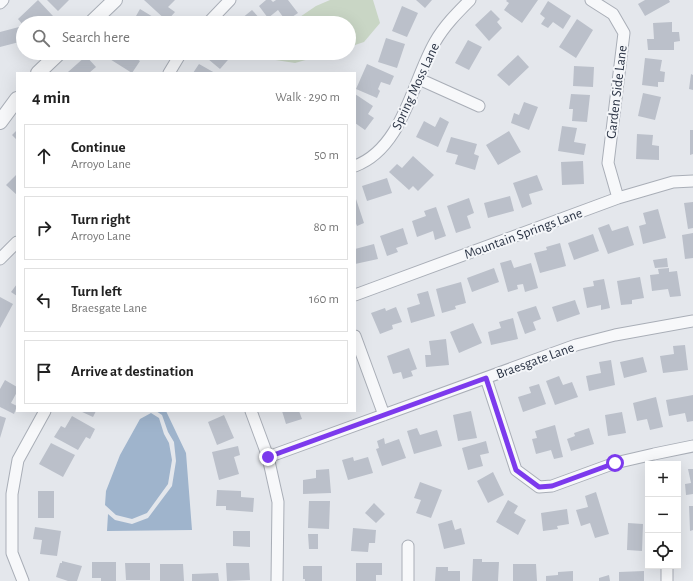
<!DOCTYPE html>
<html lang="en">
<head>
<meta charset="utf-8">
<style>
	:root { --surface:#fff; --page:#f2f2f2; --text:#222; --muted:#767676; --line:#e0e0e0 }
	body { margin:0; font-family:"Alegreya Sans",sans-serif; background:var(--page); color:var(--text) }
	.controls { position:absolute; right:12px; bottom:12px; display:grid; overflow:hidden; border-radius:0px; box-shadow:0 4px 16px #0002 }
	.controls button { width:36px; height:36px; display:grid; place-items:center; padding:0; border:0; border-bottom:1px solid var(--line); background:var(--surface); color:var(--text); font:20px sans-serif }
	.stop { position:absolute; width:12px; height:12px; margin:-9px; border:3px solid #7c3aed; border-radius:50%; background:#fff }
	.stop.end { background:#7c3aed; border-color:#fff; box-shadow:0 1px 4px #0008 }
	.list { margin:0; padding:0; list-style:none }
	h2 { display:flex; justify-content:space-between; align-items:center; height:52px; margin:0; padding:0 16px; font-size:17px }
	h2 small { font-size:13px; font-weight:400; color:var(--muted) }
	.list li { display:grid; grid-template-columns:26px 1fr auto; gap:12px; align-items:center; box-sizing:border-box; height:64px; margin:0 8px 8px; padding:0 8px; border:1px solid var(--line); border-radius:0px }
	.list b { display:block; font-size:15px; white-space:nowrap }
	.list p { margin:0; font-size:13px; white-space:nowrap; color:var(--muted) }
	.list em { font-size:13px; font-style:normal; color:var(--muted) }
	.icon { flex:none; width:22px; height:22px; fill:none; stroke:currentColor; stroke-width:2; stroke-linecap:round; stroke-linejoin:round }
	.map { position:relative; flex:none; width:693px; height:581px; overflow:hidden }
	.search { position:absolute; background:var(--surface); box-shadow:0 4px 16px #0002; left:16px; top:16px; width:340px; height:44px; display:flex; align-items:center; gap:10px; box-sizing:border-box; padding:0 14px; border-radius:22px; color:var(--muted); font-size:15px }
	.panel { position:absolute; background:var(--surface); box-shadow:0 4px 16px #0002; left:16px; top:72px; width:340px; height:340px; border-radius:0px }
	.map>svg:first-child { display:block }
</style>
</head>
<body>
<div class="map">
<svg width="693" height="581" viewBox="0 0 693 581">
	<rect width="100%" height="100%" fill="#e4e7ec"/>
	<!-- green -->
	<path fill="#c9d6c5" d="M330 0H373L380 23 364 42 349 47V23H291L316 6Z
		M268 53H330L295 63 269 59Z"/>
	<!-- water -->
	<path fill="#9fb4cc" d="M156 411H166L186 453 192 530 107 531 108 514 115 520 132 524 148 518 172 486 176 461 174 442 168 432 162 415Z
		M151 413 159 418 164 434 169 443 172 460 168 484 147 513 132 519 116 515 105 505 106 491 120 455 140 419Z"/>
	<!-- building -->
	<path fill="#bbc0ca" d="M38 0 53 16 45 23 42 20 38 23H23V25L18 19Z
		M47 0H69L58 11Z
		M144 0H175L168 7 175 12 167 21Z
		M266 0H271L273 2 276 0H288L298 13 286 21 278 10 268 18 259 6Z
		M416 0H432L425 8Z
		M507 0H538L522 23 504 10 509 3 506 1Z
		M645 0H669L670 2 645 16 638 4Z
		M548 1 571 16 563 29 553 22 548 28 541 24 545 18 540 14Z
		M402 6 418 13 407 37 392 31Z
		M140 9 163 23H132Z
		M252 10 264 23H236Z
		M491 10 500 19 497 22 502 28 489 41 475 25Z
		M577 19 593 30 576 58 559 47Z
		M672 22V32H679L680 41 674 42V50H648L647 39H654L653 23Z
		M19 27 23 41 0 47V32Z
		M386 38 405 44 397 68 378 62Z
		M468 40 482 47 469 70 455 63Z
		M107 53H132L131 55 140 61 132 73 105 56Z
		M213 53H234L220 69 208 59Z
		M518 55 529 67 509 86 497 75Z
		M86 56 96 67 89 73H69L68 72Z
		M645 58 662 60 660 71 665 72 664 82H658V87L642 85Z
		M199 64 215 73H193Z
		M367 64 394 76 390 85 381 82 378 89 380 91 377 98 356 89Z
		M574 66 594 67 593 87 573 86Z
		M691 74 693 75V90L689 89Z
		M643 93 661 97 655 120 638 116Z
		M355 94 373 106 368 114 374 118 365 130 355 123Z
		M571 94 590 95 587 122 572 121 573 109H569Z
		M524 102 538 107 529 130 511 123 514 113 519 115Z
		M440 117 449 122 438 147 416 137 424 121 435 127Z
		M562 126 577 128 574 142 586 144 584 155 558 151Z
		M17 130V140L12 135Z
		M690 130H693V154L690 155Z
		M509 131 521 152 498 165 486 145Z
		M637 134 653 135 652 145 659 146V160L636 159Z
		M451 137 477 144 474 154 479 156 475 170 455 164 458 155 446 152Z
		M413 156 434 175 418 191 413 186 409 190 389 172 397 164 402 168Z
		M583 161 584 184 562 185 561 162Z
		M17 174V195L6 185Z
		M537 175 543 190 529 194 532 204 522 208 513 183Z
		M387 178 392 193 367 201 362 186Z
		M355 196 364 223 357 226 355 221Z
		M510 196 514 211 488 218 484 203Z
		M469 198 474 213 467 216 471 228 456 233 447 206Z
		M693 202V228L688 229 684 203Z
		M436 207 446 236 435 240 433 231 417 237 412 221 426 216 424 211Z
		M658 209 666 238 643 244 639 226 646 224 643 213Z
		M609 224 612 231 628 226 634 245 608 254 598 228Z
		M403 228 408 244 396 248 398 252 387 256 380 236Z
		M693 233V258L685 259 682 235Z
		M593 234 599 251 574 260 568 243Z
		M560 243 566 266 540 273 534 253 547 250 546 247Z
		M374 244 378 259 355 264V249Z
		M667 258 668 267 655 268 653 260Z
		M511 260 514 268 531 263 538 288 525 292 523 284 517 285 518 289 508 292 500 263Z
		M494 268 499 282 472 292 467 278Z
		M669 268V272L677 271 681 296 670 297 668 289 652 291 650 275 659 274 658 269Z
		M640 277 644 298 632 300V304L621 305 617 281Z
		M604 279 610 308 601 310V305L587 308 583 288 594 286 593 281Z
		M461 282 466 303 455 306 456 309 442 313 436 289Z
		M17 284V296L11 292Z
		M428 291 435 316 411 323 407 308 420 304 417 294Z
		M0 297 13 304 0 328Z
		M575 300 580 314 557 322 552 307Z
		M536 306 541 319 533 322 536 330 525 334 517 312Z
		M396 307 402 322 392 325 393 329 380 334 371 313 385 308 386 311Z
		M513 318 518 339 491 345 488 332 501 328 499 322Z
		M473 323 482 343 459 353 450 332Z
		M446 339 449 365 426 367 425 355H431L429 341Z
		M685 345 688 370 663 373 660 356 674 354 673 346Z
		M409 348 417 369 411 371 413 376 403 379 401 372 393 374 387 356Z
		M643 357 647 372 624 378 620 362Z
		M611 360 615 385 589 391 586 376 601 373 599 362Z
		M559 376 563 385 572 382 578 397 555 405 546 381Z
		M5 380 17 387V392L11 403 17 406 14 414 0 407V389Z
		M539 384 546 404 523 412 518 397 531 393 529 387Z
		M693 395V421L687 422 685 413 669 416 666 400Z
		M656 397 663 427 650 430 647 419 637 421 633 403Z
		M80 411H96L93 417Z
		M282 411H299L302 419 286 424Z
		M471 411 477 438 458 441 453 415Z
		M622 412 626 433 608 436 605 415Z
		M224 415 234 438 217 445 208 422Z
		M0 416 6 418 0 438Z
		M72 416 95 429 90 439 86 437 78 450 54 437 61 426 65 428Z
		M555 425 563 457 554 459 551 450 536 454 532 439 537 438 535 431Z
		M417 428 420 435 437 430 442 446 414 454 407 431Z
		M589 428 594 444 571 451 567 439 575 436 574 433Z
		M384 438 385 444 399 439 406 458 382 466 376 449 379 448 377 441Z
		M486 441 489 453 480 455 483 466 468 470 462 448Z
		M51 443 75 455 63 477 39 464Z
		M238 446 240 455 234 457 239 474 219 480 212 452Z
		M353 457 354 461 368 457 373 473 348 480 342 460Z
		M329 469 331 493 303 494V480L316 478V470Z
		M688 469H693V494L686 495 685 484 691 483Z
		M493 472 504 495 488 503 477 481Z
		M420 482 442 490 431 518 416 513 421 500 414 498Z
		M217 490 241 491V497L254 498 253 512 226 510V506H216Z
		M38 491H54V518H38Z
		M596 492 609 534 595 538 590 523 581 526 576 510 588 507 585 496Z
		M508 500 518 506 514 513 526 520 518 535 496 522Z
		M309 501H330L329 529 308 528Z
		M374 503 385 514 376 523 365 513Z
		M689 506H693V530L690 531Z
		M567 509 569 524 557 526 558 529 543 531 541 513Z
		M452 520 455 530 461 528 465 544 444 549 438 524Z
		M628 523 643 524 642 551 627 550Z
		M35 527 61 531 57 556 40 554 42 540 33 539Z
		M353 528 376 530 375 543H369L368 552 351 551Z
		M233 531H250V547L233 546Z
		M308 534H318V549H309Z
		M473 559H482V562H499L498 581H472Z
		M62 561 82 566 77 581H68L56 577 60 563H62Z
		M92 562H116V581H101V578H92Z
		M125 563H150V580H126Z
		M226 563H249L250 580 227 581Z
		M356 563H382V575H376V581H356Z
		M160 564H183L184 581H160Z
		M513 564H536L537 581H513Z
		M303 566H322V581H305V579H303Z
		M436 567H448V571H460V581H435Z
		M573 571V581H546V576L558 575V572Z
		M644 571V581H619V572Z
		M218 573 219 581H192V574Z
		M609 575 610 581H599V578Z"/>
	<g fill="none" stroke-linecap="round" stroke-linejoin="round">
		<defs>
			<path id="minor" d="M591 0 613 14 624 33 608 163 618 198
				M0 3 3 0
				M208 23 230 0
				M169 73 181 53
				M419 79 479 106
				M355 166C403 148 412 82 435 42 444 26 457 13 470 0
				M0 259 17 242
				M355 295 618 198 673 182 693 181
				M355 336 384 415
				M486 378 516 470 539 487 552 486 615 463 654 454 693 446
				M251 411 268 457 278 502 277 581
				M268 457 576 345 615 335 693 321
				M23 581 12 553V494L18 460 45 411
				M408 581V546
				M667 581V566"/>
			<path id="tertiary" d="M91 23 115 0
				M38 73 59 53
				M0 122 17 99"/>
		</defs>
		<!-- minor casing -->
		<use href="#minor" stroke="#a9aeb7" stroke-width="13"/>
		<!-- tertiary casing -->
		<use href="#tertiary" stroke="#a9aeb7" stroke-width="16"/>
		<!-- minor -->
		<use href="#minor" stroke="#f7f8fa" stroke-width="11"/>
		<!-- tertiary -->
		<use href="#tertiary" stroke="#f7f8fa" stroke-width="14"/>
	</g>
	<g fill="none" stroke-linecap="round" stroke-linejoin="round">
		<!-- route -->
		<path stroke="#7c3aed" stroke-width="5" d="M268 457 486 378 516 470 539 487 552 486 615 463"/>
	</g>
	<g text-anchor="middle" stroke-width="4" stroke-linejoin="round" paint-order="stroke">
		<!-- street labels -->
		<g font-size="14" fill="#2b3445" stroke="#f4f6f9">
			<text transform="translate(415 86) rotate(-65)" y="5">Spring Moss Lane</text>
			<text transform="translate(616 92) rotate(-83)" y="5">Garden Side Lane</text>
			<text transform="translate(523 233) rotate(-20)" y="5">Mountain Springs Lane</text>
			<text transform="translate(535 360) rotate(-20)" y="5">Braesgate Lane</text>
		</g>
	</g>
</svg>
<div class="controls">
<button>+</button>
<button>−</button>
<button><svg class="icon" aria-label="locate" viewBox="0 0 24 24"><circle cx="12" cy="12" r="6"/><path d="M12 2v4M12 18v4M2 12h4M18 12h4"/></svg></button>
</div>
<div class="stop" style="left:615px;top:463px"></div>
<div class="stop end" style="left:268px;top:457px"></div>
<div class="search"><svg class="icon" aria-label="search" viewBox="0 0 24 24"><circle cx="10" cy="10" r="6"/><path d="M15 15l6 6"/></svg>Search here</div>
<section class="panel">
<h2>4 min<small>Walk · 290 m</small></h2>
<ul class="list">
<li><svg class="icon" aria-label="ahead" viewBox="0 0 24 24"><path d="M12 20V5M6 11l6-6 6 6"/></svg><div><b>Continue</b><p>Arroyo Lane</p></div><em>50 m</em></li>
<li><svg class="icon" aria-label="right" viewBox="0 0 24 24"><path d="M7 20v-9h11M14 6l5 5-5 5"/></svg><div><b>Turn right</b><p>Arroyo Lane</p></div><em>80 m</em></li>
<li><svg class="icon" aria-label="left" viewBox="0 0 24 24"><path d="M17 20v-9H6M10 6l-5 5 5 5"/></svg><div><b>Turn left</b><p>Braesgate Lane</p></div><em>160 m</em></li>
<li><svg class="icon" aria-label="arrive" viewBox="0 0 24 24"><path d="M6 21V4h12l-3 4 3 4H6"/></svg><div><b>Arrive at destination</b></div></li>
</ul>
</section>
</div>
</body>
</html>
